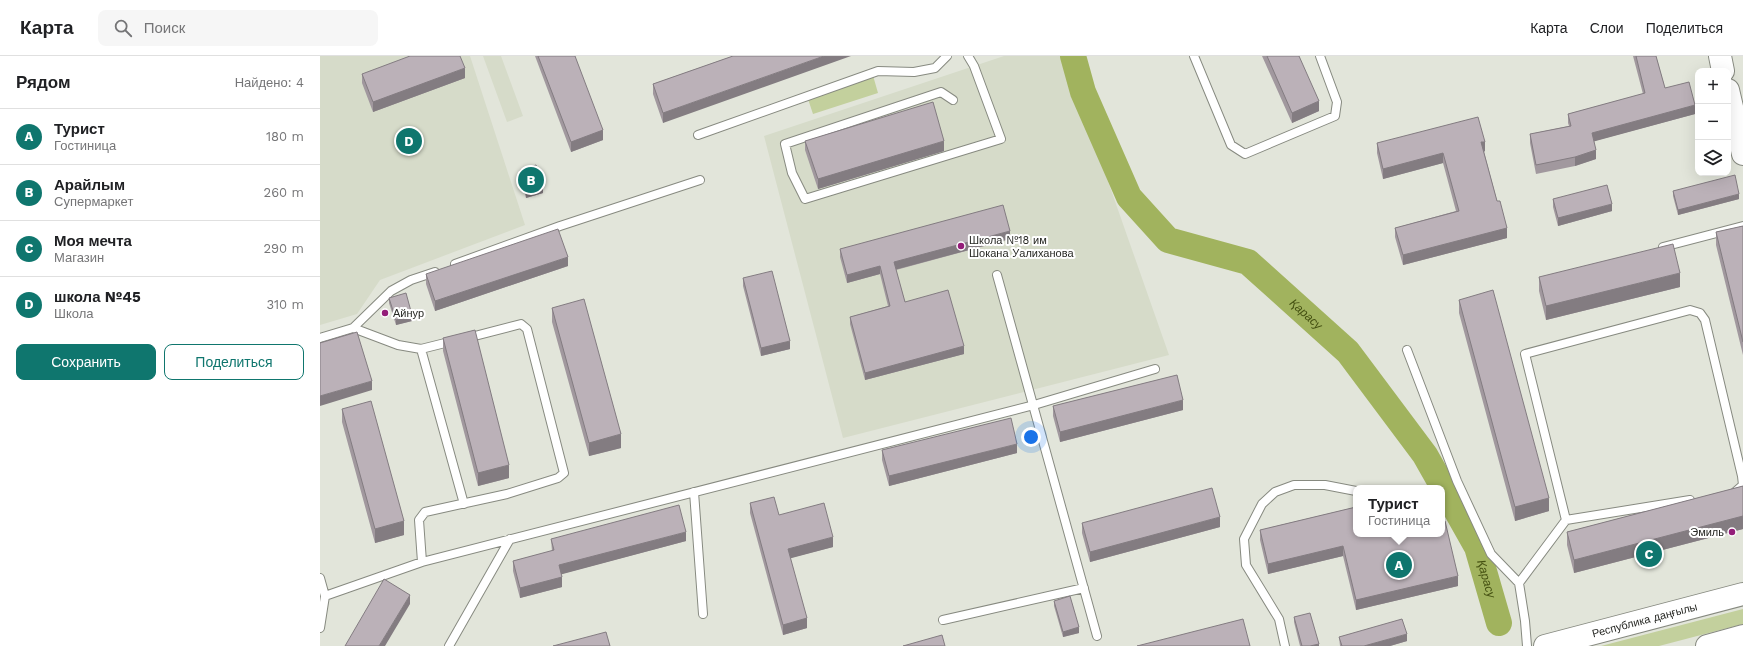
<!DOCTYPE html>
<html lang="ru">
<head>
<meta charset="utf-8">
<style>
	:root { --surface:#fff; --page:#f6f6f6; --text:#202124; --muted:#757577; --line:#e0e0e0; --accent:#0f766e }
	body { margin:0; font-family:"Work Sans",sans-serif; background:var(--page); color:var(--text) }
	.controls { position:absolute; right:12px; top:12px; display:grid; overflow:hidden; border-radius:8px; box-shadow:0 4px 16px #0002 }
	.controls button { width:36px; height:36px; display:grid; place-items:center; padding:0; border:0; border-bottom:1px solid var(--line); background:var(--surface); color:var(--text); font:20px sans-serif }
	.you { position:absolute; left:711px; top:381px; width:14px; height:14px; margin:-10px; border:3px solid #fff; border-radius:50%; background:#1a73e8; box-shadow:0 0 0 6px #1a73e833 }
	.badge { display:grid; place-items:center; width:26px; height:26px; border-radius:50%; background:var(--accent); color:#fff; font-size:13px; font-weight:700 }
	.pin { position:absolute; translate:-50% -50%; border:2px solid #fff; box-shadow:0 1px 4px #0006 }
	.popup { position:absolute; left:1033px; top:429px; width:92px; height:52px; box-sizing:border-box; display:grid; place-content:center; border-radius:8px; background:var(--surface); filter:drop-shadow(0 1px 3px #0005); font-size:13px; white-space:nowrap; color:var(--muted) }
	.popup b { font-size:15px; color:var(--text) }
	.popup::after { content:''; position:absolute; left:50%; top:100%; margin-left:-8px; border:8px solid transparent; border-top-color:var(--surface) }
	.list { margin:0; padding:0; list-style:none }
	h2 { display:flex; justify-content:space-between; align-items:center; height:52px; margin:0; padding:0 16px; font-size:17px }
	h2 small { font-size:13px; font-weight:400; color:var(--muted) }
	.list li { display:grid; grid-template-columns:26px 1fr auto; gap:12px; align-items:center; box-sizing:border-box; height:56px; padding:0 16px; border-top:1px solid var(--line) }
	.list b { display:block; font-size:15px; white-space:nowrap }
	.list p { margin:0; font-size:13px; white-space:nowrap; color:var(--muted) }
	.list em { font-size:13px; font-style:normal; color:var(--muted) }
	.actions { display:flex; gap:8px; padding:12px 16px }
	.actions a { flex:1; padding:9px 0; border:1px solid var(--accent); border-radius:8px; text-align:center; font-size:14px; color:var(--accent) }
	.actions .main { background:var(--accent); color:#fff }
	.icon { flex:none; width:22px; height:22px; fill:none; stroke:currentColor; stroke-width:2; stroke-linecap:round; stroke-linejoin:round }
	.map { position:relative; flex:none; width:1423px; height:590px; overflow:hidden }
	header { display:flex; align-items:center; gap:24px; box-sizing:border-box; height:56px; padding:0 20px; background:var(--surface); border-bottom:1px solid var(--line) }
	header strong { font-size:19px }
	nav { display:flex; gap:22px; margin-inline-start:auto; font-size:14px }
	.search { width:280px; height:36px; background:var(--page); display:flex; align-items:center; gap:10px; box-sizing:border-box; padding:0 14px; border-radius:8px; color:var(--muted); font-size:15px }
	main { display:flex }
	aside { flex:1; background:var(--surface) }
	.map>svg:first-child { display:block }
</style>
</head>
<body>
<header>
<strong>Карта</strong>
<div class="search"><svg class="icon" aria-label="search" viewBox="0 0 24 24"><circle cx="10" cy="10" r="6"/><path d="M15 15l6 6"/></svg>Поиск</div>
<nav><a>Карта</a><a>Слои</a><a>Поделиться</a></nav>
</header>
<main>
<aside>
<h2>Рядом<small>Найдено: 4</small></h2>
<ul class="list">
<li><span class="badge">A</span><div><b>Турист</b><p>Гостиница</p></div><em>180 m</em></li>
<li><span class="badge">B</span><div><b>Арайлым</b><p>Супермаркет</p></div><em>260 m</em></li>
<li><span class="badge">C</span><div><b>Моя мечта</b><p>Магазин</p></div><em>290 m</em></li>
<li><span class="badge">D</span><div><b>школа №45</b><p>Школа</p></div><em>310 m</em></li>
</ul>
<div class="actions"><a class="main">Сохранить</a><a>Поделиться</a></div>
</aside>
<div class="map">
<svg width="1423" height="590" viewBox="0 0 1423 590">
	<rect width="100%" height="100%" fill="#e2e5da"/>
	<!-- built -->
	<path fill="#d6dbc9" d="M0 0H150L205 169 60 224 37 258 0 269Z
		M163 0H181L203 60 187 66Z
		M684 0H744L849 299 523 382 444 80Z"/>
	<!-- green -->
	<path fill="#c3d09d" d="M552 16 558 37 493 58 486 37Z
		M1423 553V568L1339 590H1281Z"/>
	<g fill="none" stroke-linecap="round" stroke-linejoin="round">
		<!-- river -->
		<path stroke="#a1b35e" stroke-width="26" id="s1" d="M753 0 763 36 809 141 848 184 928 206 1028 296 1105 399 1157 491 1179 567"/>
		<defs>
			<path id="lane" d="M874 0 911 89 925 98 1015 60 1017 46 1000 0
				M633 44 621 36 465 88 472 117 485 143 681 83 654 10 648 0
				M378 79 558 15 594 16 615 12 627 0
				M1343 191 1423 170
				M135 208 240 170 380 124
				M677 219 777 580
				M33 272 78 289 101 293 133 285
				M0 282 33 272 71 235 91 224 115 216
				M101 293 144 448
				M1087 294 1137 425 1171 498 1199 527
				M374 436 383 558
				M1246 464 1370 444
				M102 506 99 464 105 456 187 438 238 422 244 417 207 273 201 268 147 282
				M0 522 5 540
				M623 564 764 532
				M0 572 5 540 102 506 714 349 835 313
				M129 590 190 483
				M965 590 959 563 926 509 924 483 942 448 955 436 974 429H1005L1036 435
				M1207 590 1205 565 1199 527 1246 464 1205 298 1370 254 1380 257 1385 264 1422 420 1423 429 1415 436"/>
			<path id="secondary" d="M1400 0 1403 15
				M1408 34 1423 98"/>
			<g id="primary">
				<path id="s2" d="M1225 590 1423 538"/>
				<path d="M1387 590 1423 580"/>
			</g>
		</defs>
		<!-- lane casing -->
		<use href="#lane" stroke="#878a80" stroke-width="10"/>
		<!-- secondary casing -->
		<use href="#secondary" stroke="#878a80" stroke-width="24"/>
		<!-- primary casing -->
		<use href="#primary" stroke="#878a80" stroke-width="24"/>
		<!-- lane -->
		<use href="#lane" stroke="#fff" stroke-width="8"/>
		<!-- secondary -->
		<use href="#secondary" stroke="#fff" stroke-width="22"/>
		<!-- primary -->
		<use href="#primary" stroke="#fff" stroke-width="22"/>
	</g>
	<!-- wall -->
	<path fill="#a1989e" d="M215 0H255L283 84 251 96Z
		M413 0 343 67 333 38V28Z
		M942 0H979L999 55 972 67Z
		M1313 0H1336L1345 32 1375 58 1274 85 1276 103 1255 110 1216 118 1210 87V78L1249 70 1248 67V58L1323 38Z
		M42 18 145 22 53 56 42 27Z
		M485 85 624 95 498 133 485 94Z
		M1057 87 1165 95 1164 96 1187 182 1083 209 1075 181V172L1136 155 1123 107 1063 123 1057 97Z
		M200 114 223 137 206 142 200 119Z
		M1353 135 1419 143 1358 159 1353 140Z
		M1233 143 1292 155 1238 170 1233 151Z
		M1423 170V299L1396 189V176Z
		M690 183 576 214 585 246 644 298 545 324 530 268V261L568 250 560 218 527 227 520 201V193Z
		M248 210 115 255 106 228V218Z
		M1219 221 1360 231 1226 264 1219 235Z
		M423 222 470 293 441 300 423 230Z
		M69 242 92 265 76 269 69 247Z
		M1139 244 1229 455 1195 465 1139 257Z
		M232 252 301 392 269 400 232 266Z
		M123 282 189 422 158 430 123 295Z
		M733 350 863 354 740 386 733 360Z
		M22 353 84 479 55 487 22 366Z
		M562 394 697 397 569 430 562 404Z
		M1423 430V473L1254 517 1247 489V476Z
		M430 447 459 459 513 491 470 502 487 572 463 579 430 457Z
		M1036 451 1138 530 1036 554 1023 500 948 518 940 484V474Z
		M762 467 900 471 770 506 762 477Z
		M231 483 366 485 241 518 242 531 200 542 193 515V505L232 495Z
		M734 545 759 577 743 581 734 550Z
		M974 561 999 590H980L974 566Z
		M1019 581 1087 585 1070 590H1020Z"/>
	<!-- shaded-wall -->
	<path fill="#837c81" d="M504 0H531L343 67V57Z
		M145 12V22L53 56V46Z
		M999 45V55L972 67V57Z
		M1375 49V58L1272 86V77Z
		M283 74V84L251 96V86Z
		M624 85V95L498 133V123Z
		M1161 86H1165V95L1161 96Z
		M1276 94V103L1255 110V101Z
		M1123 97V107L1063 123V113Z
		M223 132V137L206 142V137Z
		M1419 138V143L1358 159V154Z
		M1292 148V155L1238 170V162Z
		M1187 172V182L1083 209V199Z
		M690 175V183L574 214V206Z
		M248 201V210L115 255V245Z
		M560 210V218L527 227V219Z
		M1360 217V231L1226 264V250Z
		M92 259V265L76 269V264Z
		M470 285V293L441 300V292Z
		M644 290V298L545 324V317Z
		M52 325V334L0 350V340Z
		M863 344V354L740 386V376Z
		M301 378V392L269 400V387Z
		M697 388V397L569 430V420Z
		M189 409V422L158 430V417Z
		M1229 442V455L1195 465V451Z
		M1423 460V473L1254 517V504Z
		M900 461V471L770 506V496Z
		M84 465V479L55 487V473Z
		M366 476V485L239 519V509Z
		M513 481V491L468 503V493Z
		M1023 490V500L948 518V508Z
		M1138 520V530L1036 554V544Z
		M242 521V531L200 542V532Z
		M90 539V548L65 590H59Z
		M487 562V572L463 579V569Z
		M759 571V577L743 581V576Z
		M1087 578V585L1070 590H1044Z
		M999 588V590H990Z"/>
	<!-- building -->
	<path fill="#bbb1b8" stroke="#837c81" d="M90 0H140L145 12 53 46 42 18Z
		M218 0H255L283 74 251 86Z
		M413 0H504L343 57 333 28Z
		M947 0H979L999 45 972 57Z
		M1316 0H1336L1345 32 1369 26 1375 49 1272 77 1276 94 1255 101 1216 109 1210 78 1251 70 1248 58 1325 37Z
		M613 46 624 85 498 123 485 85Z
		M1158 61 1165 86H1161L1177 145H1180L1187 172 1083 199 1075 172 1139 155 1123 97 1063 113 1057 87Z
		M216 109 223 132 206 137 200 114Z
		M1415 119 1419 138 1358 154 1353 135Z
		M1287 129 1292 148 1238 162 1233 143Z
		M683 149 690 175 574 206 585 246 628 234 644 290 545 317 530 261 570 250 560 210 527 219 520 193Z
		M1423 170V286L1396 176Z
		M238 173 248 201 115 245 106 218Z
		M1353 188 1360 217 1226 250 1219 221Z
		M452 215 470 285 441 292 423 222Z
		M1173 234 1229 442 1195 451 1139 244Z
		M86 237 92 259 76 264 69 242Z
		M264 243 301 378 269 387 232 252Z
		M155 274 189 409 158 417 123 282Z
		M37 276 52 325 0 340V287Z
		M857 319 863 344 740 376 733 350Z
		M51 345 84 465 55 473 22 353Z
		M691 362 697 388 569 420 562 394Z
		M1423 430V460L1254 504 1247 476Z
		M892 432 900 461 770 496 762 467Z
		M454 441 459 459 504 447 513 481 468 493 487 562 463 569 430 447Z
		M359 449 366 476 239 509 242 521 200 532 193 505 234 494 231 483Z
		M1036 451V478H1122V466L1125 465 1138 520 1036 544 1023 490 948 508 940 474Z
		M64 523 90 539 59 590H25Z
		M750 540 759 571 743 576 734 545Z
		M990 557 999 588 990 590H982L974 561Z
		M923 563 930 590H817Z
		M1082 563 1087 578 1044 590H1022L1019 581Z
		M286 576 290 590H233Z
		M622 579 625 590H583Z"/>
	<!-- markers -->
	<g fill="#941d79" stroke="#fff" stroke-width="1.5">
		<circle cx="641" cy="190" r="4"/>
		<circle cx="65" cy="257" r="4"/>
		<circle cx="1412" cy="476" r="4"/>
	</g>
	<g text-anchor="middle" stroke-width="4" stroke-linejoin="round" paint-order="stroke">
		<!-- poi labels -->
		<g font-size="11" fill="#272824" stroke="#fff" text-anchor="start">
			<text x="649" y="188">Школа №18 им<tspan x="649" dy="13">Шокана Уалиханова</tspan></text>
			<text x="73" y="261">Айнур</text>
			<text x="1404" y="480" text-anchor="end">Эмиль</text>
		</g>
		<!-- street labels -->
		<g font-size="11" fill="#272824" stroke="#fff">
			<text dy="4" stroke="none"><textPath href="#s2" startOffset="103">Республика даңғылы</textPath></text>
		</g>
		<!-- water labels -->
		<g font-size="12" font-style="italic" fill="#455112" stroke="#fff">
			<text dy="4" stroke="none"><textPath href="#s1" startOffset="371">Қарасу</textPath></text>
			<text dy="4" stroke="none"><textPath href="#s1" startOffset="695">Қарасу</textPath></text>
		</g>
	</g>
</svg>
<div class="controls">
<button>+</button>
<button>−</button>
<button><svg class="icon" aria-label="layers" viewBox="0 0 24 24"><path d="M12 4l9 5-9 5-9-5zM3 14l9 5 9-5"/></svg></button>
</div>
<div class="you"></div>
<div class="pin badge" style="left:1079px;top:509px">A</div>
<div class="popup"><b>Турист</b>Гостиница</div>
<div class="pin badge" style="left:211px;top:124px">B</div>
<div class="pin badge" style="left:1329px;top:498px">C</div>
<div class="pin badge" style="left:89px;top:85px">D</div>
</div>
</main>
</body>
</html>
